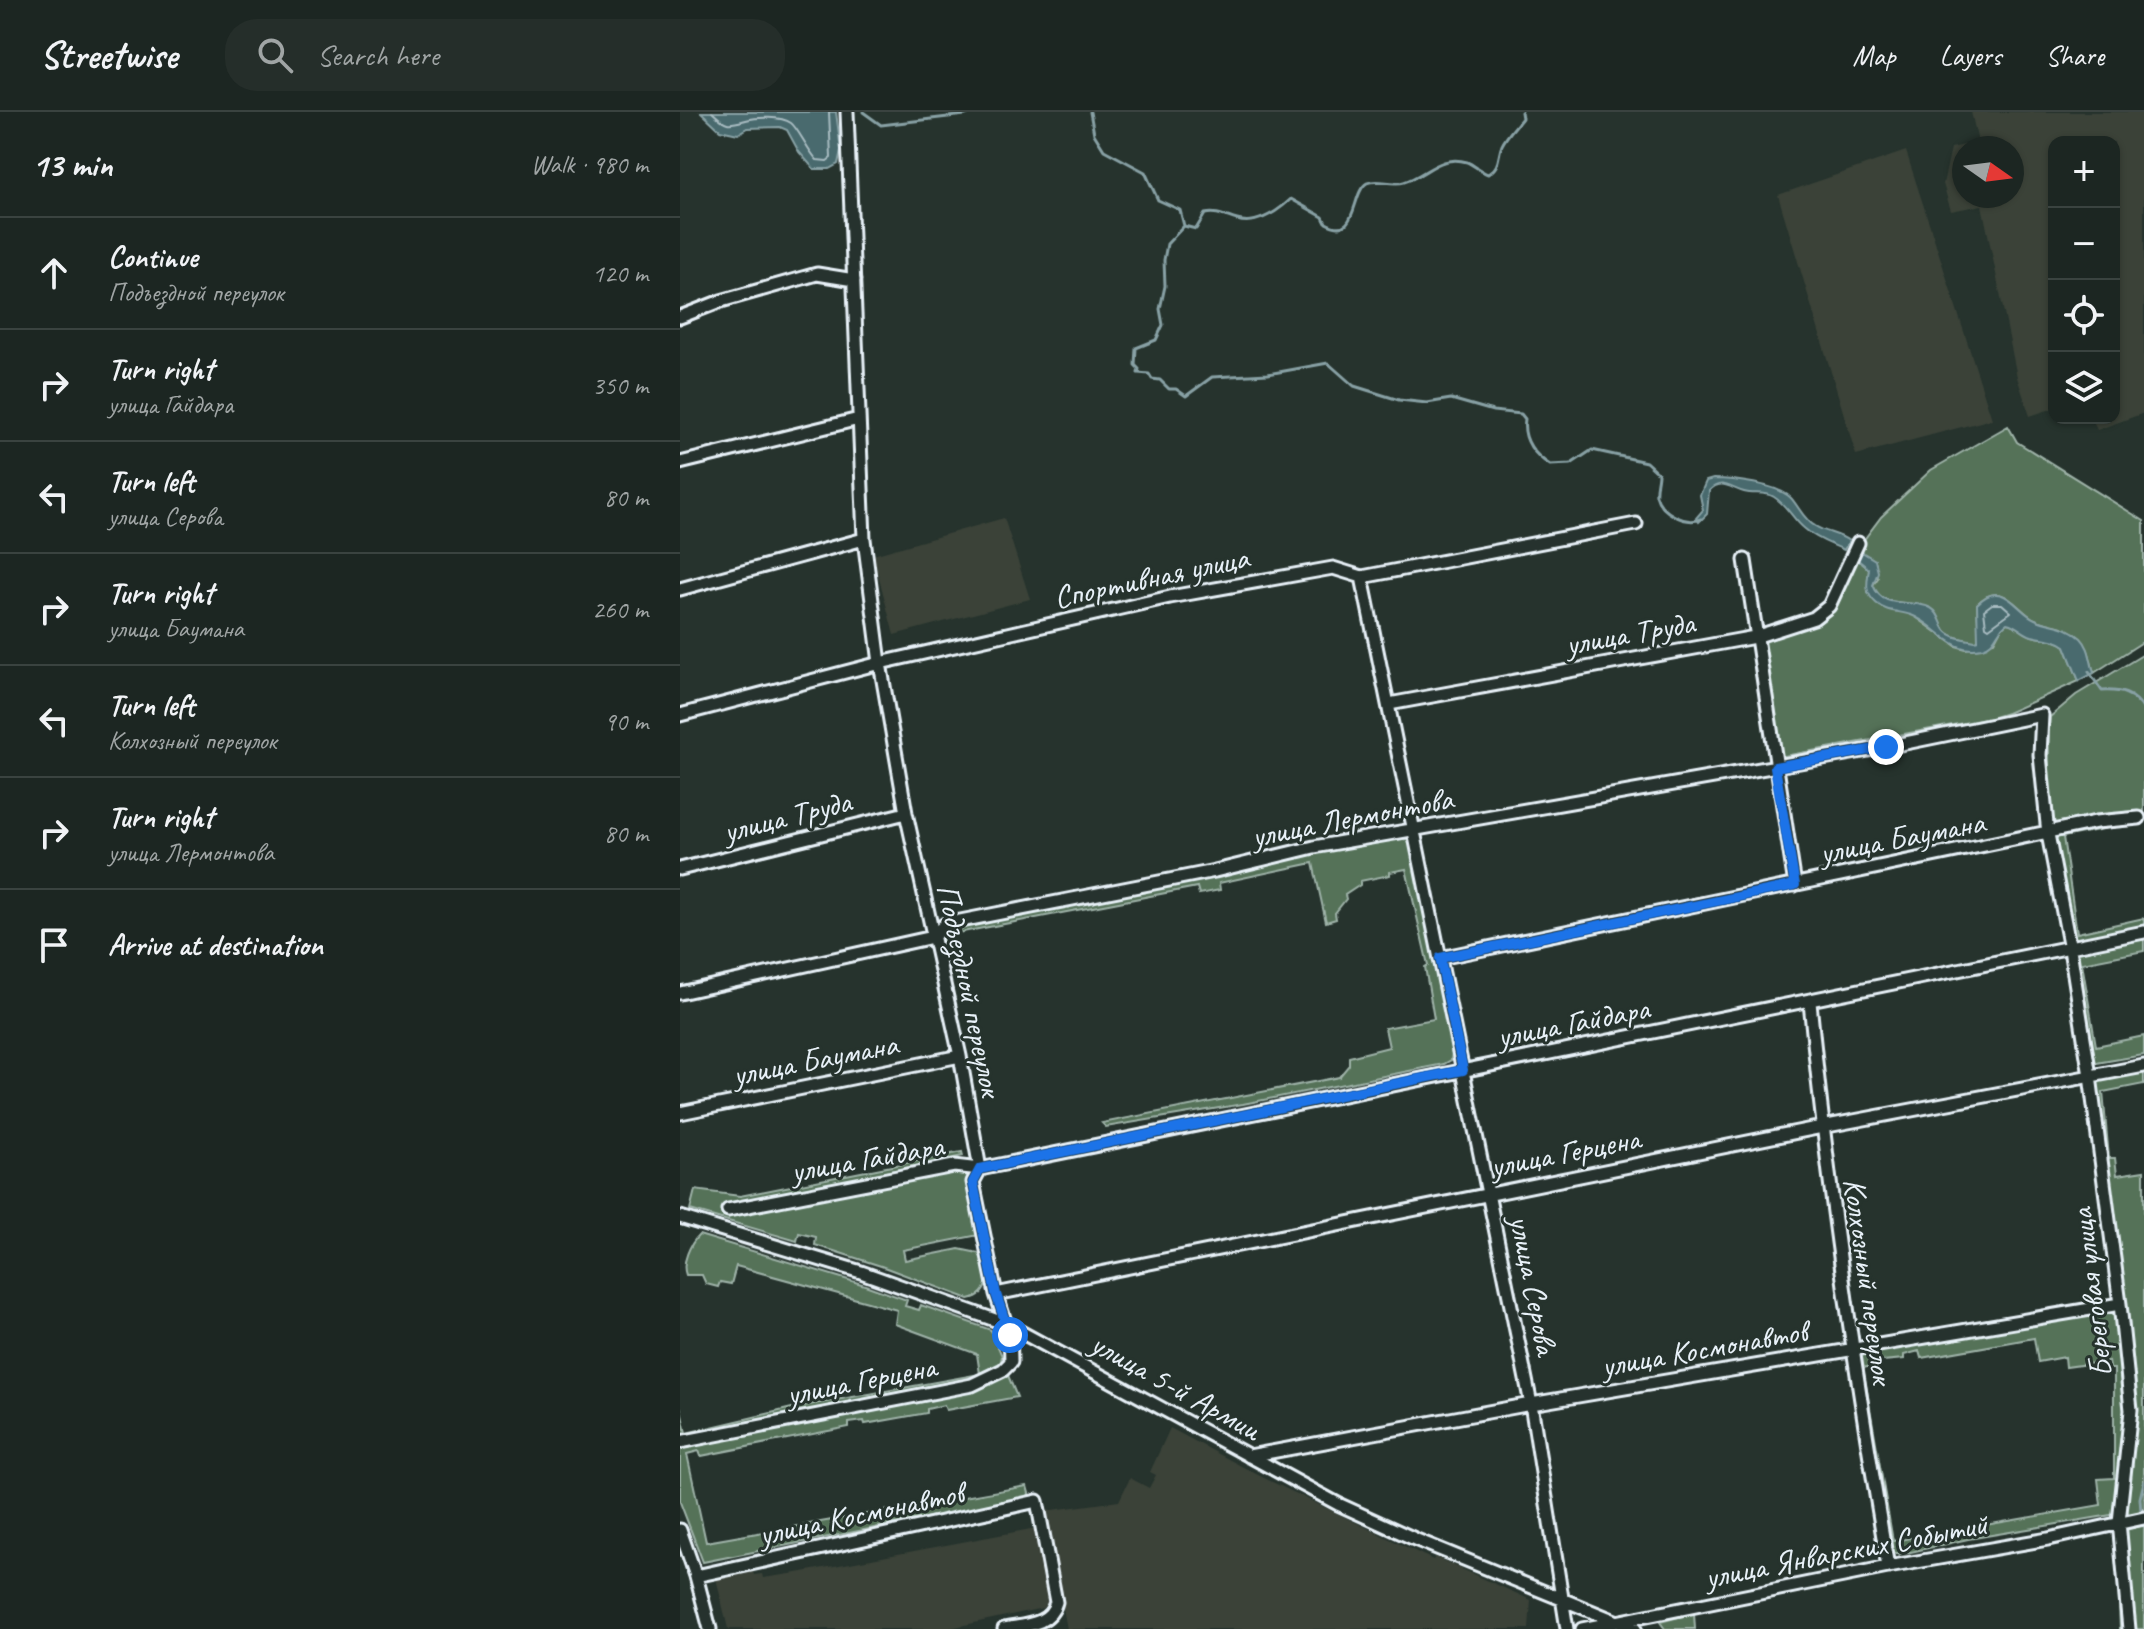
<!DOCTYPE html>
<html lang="en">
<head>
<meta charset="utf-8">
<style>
	:root { --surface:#1c2622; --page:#252e2a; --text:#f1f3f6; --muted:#a0a5a5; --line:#3a4340 }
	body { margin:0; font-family:Caveat,sans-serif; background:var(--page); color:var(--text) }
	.controls { position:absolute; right:24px; top:24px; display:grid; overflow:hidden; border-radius:16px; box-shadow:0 2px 6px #0004 }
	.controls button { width:72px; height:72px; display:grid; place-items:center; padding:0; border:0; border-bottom:2px solid var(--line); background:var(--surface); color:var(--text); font:40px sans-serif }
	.compass { position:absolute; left:1272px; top:24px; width:72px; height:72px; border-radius:50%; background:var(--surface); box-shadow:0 2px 6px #0004; rotate:104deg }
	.stop { position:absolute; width:24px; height:24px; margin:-18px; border:6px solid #1a73e8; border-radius:50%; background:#fff }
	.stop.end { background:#1a73e8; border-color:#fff; box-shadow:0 2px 8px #0008 }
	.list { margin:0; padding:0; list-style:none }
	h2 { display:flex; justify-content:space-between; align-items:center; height:104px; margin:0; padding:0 32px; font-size:34px }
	h2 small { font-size:26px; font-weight:400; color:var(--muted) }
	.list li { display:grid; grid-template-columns:52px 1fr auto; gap:24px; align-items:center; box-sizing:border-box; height:112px; padding:0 32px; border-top:2px solid var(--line) }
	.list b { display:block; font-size:30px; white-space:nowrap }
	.list p { margin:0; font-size:26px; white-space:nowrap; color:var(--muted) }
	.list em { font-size:26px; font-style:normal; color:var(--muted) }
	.icon { flex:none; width:44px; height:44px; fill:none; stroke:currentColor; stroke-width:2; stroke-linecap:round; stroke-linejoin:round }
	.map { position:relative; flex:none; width:1464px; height:1517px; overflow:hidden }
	header { display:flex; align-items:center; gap:48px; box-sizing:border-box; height:112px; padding:0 40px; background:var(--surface); border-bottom:2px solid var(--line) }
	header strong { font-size:38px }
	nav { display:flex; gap:44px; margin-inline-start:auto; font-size:28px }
	.search { width:560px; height:72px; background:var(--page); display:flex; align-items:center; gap:20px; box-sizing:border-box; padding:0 28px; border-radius:32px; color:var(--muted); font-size:30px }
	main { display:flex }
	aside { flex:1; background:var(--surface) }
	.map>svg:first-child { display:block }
</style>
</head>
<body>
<header>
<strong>Streetwise</strong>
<div class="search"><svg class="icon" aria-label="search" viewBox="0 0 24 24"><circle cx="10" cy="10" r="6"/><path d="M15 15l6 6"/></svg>Search here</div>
<nav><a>Map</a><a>Layers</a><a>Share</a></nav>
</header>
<main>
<aside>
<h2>13 min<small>Walk · 980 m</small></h2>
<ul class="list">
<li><svg class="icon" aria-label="ahead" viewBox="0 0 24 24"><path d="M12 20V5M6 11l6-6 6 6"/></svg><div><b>Continue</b><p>Подъездной переулок</p></div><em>120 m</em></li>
<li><svg class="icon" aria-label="right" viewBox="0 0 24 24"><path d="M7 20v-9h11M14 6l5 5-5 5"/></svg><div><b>Turn right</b><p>улица Гайдара</p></div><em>350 m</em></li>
<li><svg class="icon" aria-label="left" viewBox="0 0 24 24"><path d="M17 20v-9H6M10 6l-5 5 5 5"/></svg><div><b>Turn left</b><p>улица Серова</p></div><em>80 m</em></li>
<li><svg class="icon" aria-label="right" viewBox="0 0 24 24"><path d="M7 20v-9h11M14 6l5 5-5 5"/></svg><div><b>Turn right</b><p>улица Баумана</p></div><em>260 m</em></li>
<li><svg class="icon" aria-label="left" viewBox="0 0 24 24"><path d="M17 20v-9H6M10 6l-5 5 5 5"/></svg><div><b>Turn left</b><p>Колхозный переулок</p></div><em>90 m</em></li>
<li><svg class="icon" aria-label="right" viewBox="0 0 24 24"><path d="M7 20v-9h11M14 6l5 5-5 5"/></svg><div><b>Turn right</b><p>улица Лермонтова</p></div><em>80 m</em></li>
<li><svg class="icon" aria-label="arrive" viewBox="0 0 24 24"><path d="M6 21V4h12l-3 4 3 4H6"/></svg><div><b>Arrive at destination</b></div></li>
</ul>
</aside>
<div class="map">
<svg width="1464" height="1517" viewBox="0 0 1464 1517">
	<rect width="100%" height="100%" fill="#26332d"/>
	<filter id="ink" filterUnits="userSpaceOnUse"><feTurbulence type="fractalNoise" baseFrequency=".0125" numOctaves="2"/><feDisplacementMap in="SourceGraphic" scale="16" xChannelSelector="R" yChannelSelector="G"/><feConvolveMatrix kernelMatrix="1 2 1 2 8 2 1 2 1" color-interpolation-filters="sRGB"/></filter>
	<g filter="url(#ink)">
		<!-- built -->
		<path fill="#3a4238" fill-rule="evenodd" d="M1291 0H1464V301L1417 318 1412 306H1434V30H1374V296L1350 304 1337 265 1302 93 1271 99 1263 72 1271 36 1298 30ZM1284 36H1332V84H1284Z
			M1226 39 1312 307 1176 343 1098 83Z
			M324 406 350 487 214 523 193 443Z
			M490 1316 580 1364 753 1448 755 1445 851 1488 849 1517H387L364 1399 439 1389 450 1366 469 1376 476 1363 470 1360Z
			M356 1416 369 1489 363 1496 266 1517H48L36 1466 73 1459 74 1463 82 1462 83 1466 117 1461Z"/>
		<!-- green -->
		<path fill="#557259" stroke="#9eb2a8" stroke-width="2" fill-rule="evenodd" d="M1328 314 1337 330 1464 409V529L1414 561C1410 548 1410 535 1400 526 1384 511 1372 515 1355 507 1338 500 1323 465 1297 492L1299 528 1295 530C1286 527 1271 526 1265 518 1256 506 1259 502 1244 495 1225 487 1202 497 1193 473L1198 466 1177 437 1201 405 1251 358Z
			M1173 444 1189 457 1188 480 1233 503 1276 534 1286 537 1314 530 1322 515 1327 511C1338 513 1342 521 1352 524 1364 527 1374 526 1385 534L1399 569 1327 601 1311 606 1099 645 1082 532 1087 524 1143 505Z
			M1464 542V709L1383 725 1397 821 1464 806V839L1402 851 1416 934 1464 924V943L1416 951C1393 842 1366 730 1369 618L1370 605 1396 583Z
			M718 725 727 728 733 738 772 941 771 948 764 952 563 992 426 1015 422 1011 659 965 669 953V945L709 935 705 916 754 907 745 855 748 853 726 757 710 760V763L680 769V773L665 783 666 787 655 801 656 807 646 810 633 751 539 771 540 778 519 782 517 775 272 822 275 838 263 840C260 828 263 820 274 814L545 762 682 730Z
			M1464 956V972L1423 980 1429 1046H1435L1437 1063 1464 1059V1399L1450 1403 1446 1399 1445 1388 1456 1303 1412 967Z
			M282 1040 283 1044 133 1075 136 1087 285 1056 299 1123 223 1138 225 1148 279 1137 298 1141C310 1156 312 1183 289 1187L201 1154 135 1133 136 1125 119 1121 117 1129 10 1098 15 1078 60 1084Z
			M19 1123 185 1173 227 1188 225 1194 239 1198 241 1193 311 1218 322 1244 320 1254 299 1268 0 1328V1294L6 1321 112 1296 300 1262 297 1242 215 1212 217 1198 56 1154 51 1172 40 1170 38 1175 26 1172 22 1163H6C1 1151 10 1132 19 1123Z
			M1436 1196 1446 1287V1313L1434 1398 1431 1403 1288 1427 1222 1442 1209 1440 1174 1241ZM1354 1226 1358 1250 1385 1245 1386 1255 1429 1249 1430 1257H1434V1366L1418 1367 1421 1393 1213 1429 1183 1256 1192 1254V1250L1224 1247V1243L1239 1239 1241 1246Z
			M327 1261 337 1285 266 1298 264 1293 247 1297V1301L185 1312 184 1309 169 1311V1315L21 1344 19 1339 7 1342 26 1430 347 1374 350 1385 23 1450 0 1390V1337L227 1291 297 1274Z
			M1464 1413V1517H1440L1438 1467 1451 1466 1446 1420 1448 1417Z
			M1014 1501 1015 1517H985L980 1510Z"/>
		<!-- water -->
		<path fill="#486b6e" stroke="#88a1a5" stroke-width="2" d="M21 0H156L161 38 158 52 149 57H134L119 40 107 18 100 15 68 16 58 22 40 18Z
			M1033 367C1052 367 1097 372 1111 386 1119 395 1124 408 1135 414 1146 421 1158 421 1169 429L1164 438C1151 432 1136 427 1125 417 1113 408 1108 394 1094 385 1085 379 1074 383 1064 380 1050 376 1041 366 1029 379L1027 402 1019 410 1016 406 1023 398 1020 383 1026 369Z
			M1177 437 1195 448 1198 460 1193 473C1204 500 1231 485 1251 496 1260 501 1260 511 1265 518 1271 526 1285 527 1295 529L1298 528 1297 492C1323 465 1337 500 1355 507 1372 515 1384 511 1401 526 1410 535 1410 548 1414 561L1399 569 1385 534C1373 526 1364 527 1352 524 1342 521 1337 513 1327 511 1316 519 1316 533 1302 536 1270 543 1257 512 1231 503 1219 499 1205 500 1196 491 1184 480 1187 471 1189 457L1173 444Z"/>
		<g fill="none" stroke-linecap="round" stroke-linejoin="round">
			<!-- shore -->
			<path stroke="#a8bbc1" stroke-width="2" d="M32 0C47 14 48 13 66 8 77 5 101 4 111 11 118 16 128 39 137 48L147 49 151 46 149 0
				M1312 492H1322L1331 500 1309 516 1306 514 1304 498Z"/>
			<!-- stream -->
			<path stroke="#88a1a5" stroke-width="3" d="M183 0 201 13 285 3 292 0
				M410 0 414 22 424 38 465 60 478 88 500 98 504 114
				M841 0 842 6C836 14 826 24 822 33 817 45 821 54 808 62 800 59 794 53 787 50 760 42 747 63 724 70 713 74 698 66 687 71 671 80 678 129 646 111L643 105 611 87C597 100 577 114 557 108 546 105 537 99 525 102L516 117 504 114 487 132 484 148 485 174 480 197 483 213 476 228 456 236 455 253 459 257 458 261 469 262 472 267 480 268 489 277H496L506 284 532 265 588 262 648 251 674 274 719 288 747 291 771 287 813 299 841 302 845 307C842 328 853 342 870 353L891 352 912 338 966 350 978 361C978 368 975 376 976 383 980 400 1005 413 1021 407
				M1409 560 1422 579C1440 578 1454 581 1464 598
				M1461 1400 1460 1386 1464 1370"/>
			<defs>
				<path id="minor" d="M167 0 184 427 200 551 226 701 280 944 300 1057 293 1070 316 1182 326 1212
					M0 205 41 189 137 162 174 168
					M0 351 179 307
					M1065 448 1115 773
					M682 465 851 1292 887 1517
					M0 477 184 427
					M709 592 1075 525 1134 506 1149 494 1178 431
					M0 603 200 551 490 485 653 456 682 465 956 412
					M0 757 226 701
					M760 846 1416 710 1459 706
					M0 881 253 825 265 812 535 759 634 735 1206 635 1362 603 1360 643 1368 722 1390 837 1410 964 1440 1192 1451 1298 1439 1410 1449 1517
					M1130 890C1148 1080 1176 1267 1208 1455
					M0 1001 280 944
					M48 1098 274 1054 300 1057 1464 820
					M0 1105 181 1160 326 1212 658 1392 737 1428 955 1517
					M316 1182 1142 1015 1464 954
					M0 1330 292 1273 323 1258 331 1250 330 1214
					M569 1344 851 1292 1440 1192
					M0 1418 16 1464 30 1517
					M16 1464 357 1389 376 1490C370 1514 344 1513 324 1517
					M902 1517 1208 1455 1368 1427 1464 1406"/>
			</defs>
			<!-- minor casing -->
			<use href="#minor" stroke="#e8f1f8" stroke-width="17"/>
			<!-- minor -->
			<use href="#minor" stroke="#26332d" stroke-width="11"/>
		</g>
	</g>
	<g fill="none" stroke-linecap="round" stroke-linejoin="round" filter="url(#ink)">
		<!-- route -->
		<path stroke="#1a73e8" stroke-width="10" d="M330 1223V1214L326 1212 316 1182 293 1070 300 1057 783 958 760 846 1115 773 1095 655 1206 635"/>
	</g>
	<g text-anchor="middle" stroke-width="6" stroke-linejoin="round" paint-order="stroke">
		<!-- street labels -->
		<g font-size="32" fill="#e8f1f8" stroke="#26332d">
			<text transform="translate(471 465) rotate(-12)" y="11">Спортивная улица</text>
			<text transform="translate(950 521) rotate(-10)" y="11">улица Труда</text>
			<text transform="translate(107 704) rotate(-14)" y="11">улица Труда</text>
			<text transform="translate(672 705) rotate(-11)" y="11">улица Лермонтова</text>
			<text transform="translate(1222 725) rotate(-11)" y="11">улица Баумана</text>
			<text transform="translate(290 878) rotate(78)" y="11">Подъездной переулок</text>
			<text transform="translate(893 910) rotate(-11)" y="11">улица Гайдара</text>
			<text transform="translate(135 947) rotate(-11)" y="11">улица Баумана</text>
			<text transform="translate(885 1040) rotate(-11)" y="11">улица Герцена</text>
			<text transform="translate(187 1046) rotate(-10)" y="11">улица Гайдара</text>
			<text transform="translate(1189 1169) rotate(82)" y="11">Колхозный переулок</text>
			<text transform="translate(854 1173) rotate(79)" y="11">улица Серова</text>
			<text transform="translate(1411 1181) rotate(-97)" y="11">Береговая улица</text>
			<text transform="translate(1024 1236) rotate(-10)" y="11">улица Космонавтов</text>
			<text transform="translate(181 1268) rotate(-11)" y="11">улица Герцена</text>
			<text transform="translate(496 1274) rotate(29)" y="11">улица 5-й Армии</text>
			<text transform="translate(181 1401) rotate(-12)" y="11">улица Космонавтов</text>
			<text transform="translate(1166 1438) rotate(-11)" y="11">улица Январских Событий</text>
		</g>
	</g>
</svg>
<div class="controls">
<button>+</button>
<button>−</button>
<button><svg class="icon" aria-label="locate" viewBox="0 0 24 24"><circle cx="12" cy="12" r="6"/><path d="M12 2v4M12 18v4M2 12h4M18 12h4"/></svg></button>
<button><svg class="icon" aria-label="layers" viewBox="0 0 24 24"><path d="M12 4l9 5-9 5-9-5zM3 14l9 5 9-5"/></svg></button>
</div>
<svg class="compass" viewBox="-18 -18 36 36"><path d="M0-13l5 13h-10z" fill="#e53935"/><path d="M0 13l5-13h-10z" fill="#a0a5a5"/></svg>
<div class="stop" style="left:330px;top:1223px"></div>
<div class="stop end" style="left:1206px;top:635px"></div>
</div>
</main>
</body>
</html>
